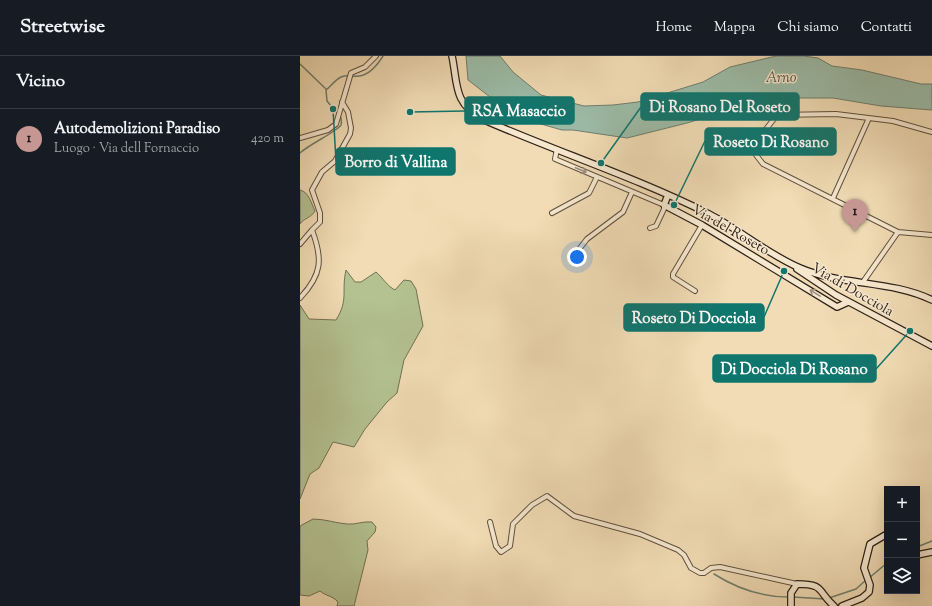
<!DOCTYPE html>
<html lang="it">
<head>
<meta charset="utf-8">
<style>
	:root { --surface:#171b24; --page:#20242c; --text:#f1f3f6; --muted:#9ea1a6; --line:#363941; --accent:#c59692 }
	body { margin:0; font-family:"Sorts Mill Goudy",serif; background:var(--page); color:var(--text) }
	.controls { position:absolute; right:12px; bottom:12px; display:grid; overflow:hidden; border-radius:0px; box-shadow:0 4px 16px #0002 }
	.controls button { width:36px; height:36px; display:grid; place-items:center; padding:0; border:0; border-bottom:1px solid var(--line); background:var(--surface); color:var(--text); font:20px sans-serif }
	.you { position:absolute; left:277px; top:201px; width:14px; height:14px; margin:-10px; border:3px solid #fff; border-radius:50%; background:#1a73e8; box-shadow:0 0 0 6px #1a73e833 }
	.badge { display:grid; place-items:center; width:26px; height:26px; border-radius:50%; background:var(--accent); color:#111; font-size:13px; font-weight:700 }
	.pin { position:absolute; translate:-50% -33px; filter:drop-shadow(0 1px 2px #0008) }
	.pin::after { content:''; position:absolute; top:21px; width:14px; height:12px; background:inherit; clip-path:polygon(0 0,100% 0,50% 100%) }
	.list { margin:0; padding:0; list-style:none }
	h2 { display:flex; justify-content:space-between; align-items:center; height:52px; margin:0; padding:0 16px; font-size:17px }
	h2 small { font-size:13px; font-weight:400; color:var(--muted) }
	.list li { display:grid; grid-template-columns:26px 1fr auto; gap:12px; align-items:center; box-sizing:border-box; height:60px; padding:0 16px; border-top:1px solid var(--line) }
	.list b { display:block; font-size:15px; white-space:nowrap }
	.list p { margin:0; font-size:13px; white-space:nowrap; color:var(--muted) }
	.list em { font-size:13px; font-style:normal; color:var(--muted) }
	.icon { flex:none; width:22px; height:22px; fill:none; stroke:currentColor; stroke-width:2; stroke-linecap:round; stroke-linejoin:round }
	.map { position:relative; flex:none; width:632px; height:550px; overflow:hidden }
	header { display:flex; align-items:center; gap:24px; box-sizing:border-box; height:56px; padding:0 20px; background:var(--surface); border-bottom:1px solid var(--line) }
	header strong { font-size:19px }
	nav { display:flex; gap:22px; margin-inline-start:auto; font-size:14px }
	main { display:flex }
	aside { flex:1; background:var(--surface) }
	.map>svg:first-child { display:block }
</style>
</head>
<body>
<header>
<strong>Streetwise</strong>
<nav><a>Home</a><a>Mappa</a><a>Chi siamo</a><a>Contatti</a></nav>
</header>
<main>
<aside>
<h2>Vicino<small></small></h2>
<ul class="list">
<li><span class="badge">1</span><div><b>Autodemolizioni Paradiso</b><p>Luogo · Via dell Fornaccio</p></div><em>420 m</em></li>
</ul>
</aside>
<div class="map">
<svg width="632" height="550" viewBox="0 0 632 550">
	<rect width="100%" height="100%" fill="#f1dcb5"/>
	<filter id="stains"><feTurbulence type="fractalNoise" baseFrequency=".005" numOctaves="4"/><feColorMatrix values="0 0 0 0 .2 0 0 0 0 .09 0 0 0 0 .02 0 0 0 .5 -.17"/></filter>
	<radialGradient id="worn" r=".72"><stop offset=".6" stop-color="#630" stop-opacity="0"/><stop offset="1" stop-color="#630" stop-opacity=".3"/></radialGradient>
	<!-- green -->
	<path fill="#b4c292" stroke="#717254" d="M0 134C9 136 11 147 15 155 11 162 4 162 0 168Z
		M46 214 55 226H61L76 216C83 222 87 230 95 234L104 224 111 225 116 233 123 270 104 304 97 337 87 346 65 373 54 391 33 386 19 412 10 418 0 443V249L9 263 36 264C49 243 41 236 46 214Z
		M13 463C25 463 35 467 47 468 56 469 62 465 72 466L76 471 75 476 67 485 68 494 54 550H37L38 546C33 540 26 540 20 535L9 540 0 539V470Z"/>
	<!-- water -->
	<path fill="#9cbca8" stroke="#707e6e" d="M166 0H200L213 16 241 39 284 50 313 49 338 46 403 26 430 11 476 0H504L518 2 532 10 562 14 621 28H632V54L581 50 533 42H480L450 48 387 67 327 82 273 74H262L216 61 168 24Z"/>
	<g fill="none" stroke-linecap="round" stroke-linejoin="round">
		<!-- stream -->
		<path stroke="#707e6e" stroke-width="1.5" d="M0 8 26 33
			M0 97C8 89 38 75 41 69 42 66 41 64 41 62L27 45 26 34C31 30 35 24 41 21 48 18 52 21 59 20 69 19 78 8 83 0
			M617 491 632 485
			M414 518C436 532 462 541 489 541
			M569 522 587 507
			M493 541 525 543
			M529 542 556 533 566 524"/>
		<defs>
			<path id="street" d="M632 76 593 65 536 58 477 59 463 77 456 99 463 108 598 176 632 179
				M0 82 28 74 36 68 51 17 65 11 76 0
				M257 93 255 103 364 149V153L356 170 350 172
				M533 142 569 62
				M252 157 289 137 297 121
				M0 188 12 174
				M278 206 280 192 287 183 323 156 332 136
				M563 226 598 176
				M395 235 373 221V218L402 169
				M0 242C22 219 23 203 12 174L20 166V157L12 134 22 116 35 105 50 78 51 72 48 56 42 46
				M190 466 196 490 201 496 210 490 213 468 232 449 247 440 274 460 340 478 378 494 384 499 391 512 400 517H404L411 512 420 511 497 528"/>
			<path id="secondary" d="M152 0C158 29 153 46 182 63 257 96 335 121 409 158 440 174 467 198 500 212 542 230 591 224 632 244
				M368 139 364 149 402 169 537 251 548 246
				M497 213 536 239 632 290
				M617 499 632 496
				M491 550V537L497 528C525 528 517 535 534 550
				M542 550 562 542 569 536 570 529 564 512 570 488 587 478"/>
		</defs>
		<!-- street casing -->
		<use href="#street" stroke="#5f503e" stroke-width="6"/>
		<!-- secondary casing -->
		<use href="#secondary" stroke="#2e2117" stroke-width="8"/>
		<!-- street -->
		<use href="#street" stroke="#f6e8cf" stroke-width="4"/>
		<!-- secondary -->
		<use href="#secondary" stroke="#f6e8cf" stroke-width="5.5"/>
	</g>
	<!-- one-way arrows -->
	<defs><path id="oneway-shaft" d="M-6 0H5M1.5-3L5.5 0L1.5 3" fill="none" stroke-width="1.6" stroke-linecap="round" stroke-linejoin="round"/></defs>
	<g stroke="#9c8e7c">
		<use href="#oneway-shaft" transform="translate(281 114) rotate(23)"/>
		<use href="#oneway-shaft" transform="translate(515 237) rotate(-149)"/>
	</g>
	<g text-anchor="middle" stroke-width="3" stroke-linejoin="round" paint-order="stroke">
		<!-- street labels -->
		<g font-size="14" fill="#2e2117" stroke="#f6e8cf">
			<text transform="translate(431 173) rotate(30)" y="5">Via del Roseto</text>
			<text transform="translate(553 233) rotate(30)" y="5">Via di Docciola</text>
		</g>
		<!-- water labels -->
		<g font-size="15" font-style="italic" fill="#4f5042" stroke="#f6e8cf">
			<text x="481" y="26">Arno</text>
		</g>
	</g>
	<!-- callouts -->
	<path fill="none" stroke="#0f766e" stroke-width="1.5" d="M301 107L341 51M110 56L165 55M374 149L405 85M33 53L36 105M484 215L464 261M610 275L576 313"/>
	<g fill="#0f766e" stroke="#f6e8cf" stroke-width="1.5">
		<circle cx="301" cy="107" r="4"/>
		<circle cx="110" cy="56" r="4"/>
		<circle cx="374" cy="149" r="4"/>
		<circle cx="33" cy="53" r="4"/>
		<circle cx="484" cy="215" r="4"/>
		<circle cx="610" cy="275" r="4"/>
	</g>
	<g fill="#0f766e" stroke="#0f766e" stroke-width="1.5">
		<rect x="341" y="37" width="158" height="27" rx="4"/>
		<rect x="165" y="41" width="109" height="27" rx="4"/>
		<rect x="405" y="72" width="131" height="27" rx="4"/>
		<rect x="36" y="92" width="119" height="27" rx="4"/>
		<rect x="324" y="248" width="140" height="27" rx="4"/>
		<rect x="413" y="299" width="163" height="27" rx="4"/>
	</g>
	<g font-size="15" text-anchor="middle" font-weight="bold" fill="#fff">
		<text x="420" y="56">Di Rosano Del Roseto</text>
		<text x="219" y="60">RSA Masaccio</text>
		<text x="471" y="91">Roseto Di Rosano</text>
		<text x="96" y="111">Borro di Vallina</text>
		<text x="394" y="267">Roseto Di Docciola</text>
		<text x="494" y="318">Di Docciola Di Rosano</text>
	</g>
	<rect width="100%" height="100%" filter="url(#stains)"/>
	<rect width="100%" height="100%" fill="url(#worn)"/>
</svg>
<div class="controls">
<button>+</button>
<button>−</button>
<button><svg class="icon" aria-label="layers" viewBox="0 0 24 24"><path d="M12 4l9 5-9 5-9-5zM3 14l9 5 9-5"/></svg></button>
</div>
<div class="you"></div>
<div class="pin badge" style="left:555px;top:176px">1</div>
</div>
</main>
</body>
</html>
